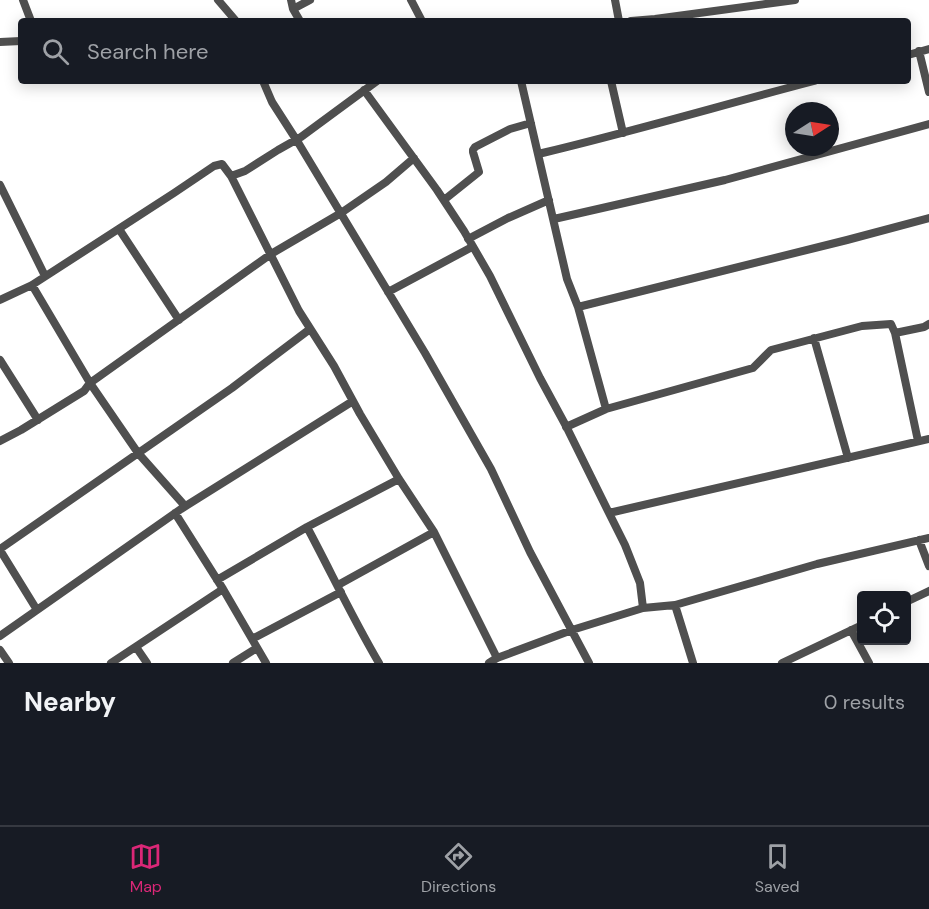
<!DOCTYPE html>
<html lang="en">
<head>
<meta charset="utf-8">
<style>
	:root { --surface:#171b24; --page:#242831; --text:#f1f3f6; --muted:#9ea1a6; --line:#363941; --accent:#db2777 }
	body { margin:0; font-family:"DM Sans",sans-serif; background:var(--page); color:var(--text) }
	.controls { position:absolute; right:18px; bottom:18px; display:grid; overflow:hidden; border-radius:6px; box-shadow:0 3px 15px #0003 }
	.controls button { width:54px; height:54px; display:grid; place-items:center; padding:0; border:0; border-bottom:2px solid var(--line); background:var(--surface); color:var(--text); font:30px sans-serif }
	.compass { position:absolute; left:785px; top:102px; width:54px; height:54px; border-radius:50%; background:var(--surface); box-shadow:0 3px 15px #0003; rotate:78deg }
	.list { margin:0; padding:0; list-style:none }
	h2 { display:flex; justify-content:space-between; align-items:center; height:78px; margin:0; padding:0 24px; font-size:26px }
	h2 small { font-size:20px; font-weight:400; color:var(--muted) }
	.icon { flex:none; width:33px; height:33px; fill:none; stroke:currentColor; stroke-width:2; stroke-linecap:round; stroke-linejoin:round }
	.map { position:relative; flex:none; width:929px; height:663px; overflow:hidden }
	.search { position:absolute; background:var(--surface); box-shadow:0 3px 15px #0003; left:18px; right:18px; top:18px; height:66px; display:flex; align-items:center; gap:15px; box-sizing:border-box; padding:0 21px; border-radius:6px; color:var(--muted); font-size:22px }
	.sheet { height:162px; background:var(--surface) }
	nav { display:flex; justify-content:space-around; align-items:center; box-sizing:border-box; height:84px; border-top:2px solid var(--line); background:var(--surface); font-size:16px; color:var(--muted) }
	nav a { display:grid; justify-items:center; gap:3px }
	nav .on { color:var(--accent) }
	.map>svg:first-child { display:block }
</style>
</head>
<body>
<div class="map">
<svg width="929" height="663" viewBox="0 0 929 663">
	<rect width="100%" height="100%" fill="#fff"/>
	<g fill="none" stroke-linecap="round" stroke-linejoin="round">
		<!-- minor -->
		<path stroke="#4f4f4f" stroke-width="8" d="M23 0 31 21
			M218 0 236 21
			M291 0 293 9 300 21
			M411 0 422 21
			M615 0 619 21
			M293 9 310 0
			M631 21 655 19 795 0
			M0 42 21 41
			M919 51 929 92
			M908 55 929 49
			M263 81 272 102 299 144 425 353 491 469 530 552 589 663
			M521 81 567 279 578 307 606 409
			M611 81 623 133
			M364 90 437 190 464 231 490 276 540 378 566 426 609 513
			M538 154C631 132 722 105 814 81
			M231 176 245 171 278 150 301 137 377 81
			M0 185 45 276
			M444 200 479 172 473 152V150L475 147 510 129 531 123
			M554 219 725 180 929 124
			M119 229 179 320
			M468 239 508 218 549 200
			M32 285 90 383 138 453 185 506
			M388 292 472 247
			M0 300 32 285 174 193 214 166 222 164 231 176 299 311 334 366 360 414 399 479 434 532 497 658
			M578 307 847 240 929 218
			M895 333 924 327 929 324
			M814 338 848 458
			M0 360 38 420
			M566 427 606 409 753 368 771 350 862 326 891 324 895 333 918 441
			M0 441 21 430 84 391 90 383 271 254 341 213 386 182 414 158
			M175 513 223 589 266 663
			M307 527C331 572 353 619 379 663
			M919 540 929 566
			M0 549 232 388 310 329
			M0 550 37 610
			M217 580 307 527 399 479
			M338 585 434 532
			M906 602 929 591
			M675 605 693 663
			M643 608 640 583 625 545 609 513 929 439
			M851 630 869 663
			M0 636 181 509 353 401
			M252 639 341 592
			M136 647 147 663
			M0 650 9 663
			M111 663 223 589
			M233 663 257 648
			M489 663 497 658 572 630 643 608 675 605 817 564 929 538
			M782 663 862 625"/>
	</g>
</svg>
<div class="controls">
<button><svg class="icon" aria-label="locate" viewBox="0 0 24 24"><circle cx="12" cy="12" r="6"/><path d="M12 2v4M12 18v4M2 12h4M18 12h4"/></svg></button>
</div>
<svg class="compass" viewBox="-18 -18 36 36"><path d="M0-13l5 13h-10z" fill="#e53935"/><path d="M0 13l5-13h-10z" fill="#9ea1a6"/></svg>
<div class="search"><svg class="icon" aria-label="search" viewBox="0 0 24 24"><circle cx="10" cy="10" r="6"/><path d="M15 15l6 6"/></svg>Search here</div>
</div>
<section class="sheet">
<h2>Nearby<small>0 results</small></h2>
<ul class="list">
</ul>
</section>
<nav>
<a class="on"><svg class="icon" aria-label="map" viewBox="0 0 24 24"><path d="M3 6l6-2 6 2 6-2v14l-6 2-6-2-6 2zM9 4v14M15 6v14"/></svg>Map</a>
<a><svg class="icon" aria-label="directions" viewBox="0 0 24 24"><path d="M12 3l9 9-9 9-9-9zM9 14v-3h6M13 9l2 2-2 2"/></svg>Directions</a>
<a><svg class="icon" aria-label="saved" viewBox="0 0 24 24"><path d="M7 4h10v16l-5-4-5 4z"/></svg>Saved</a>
</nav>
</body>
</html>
